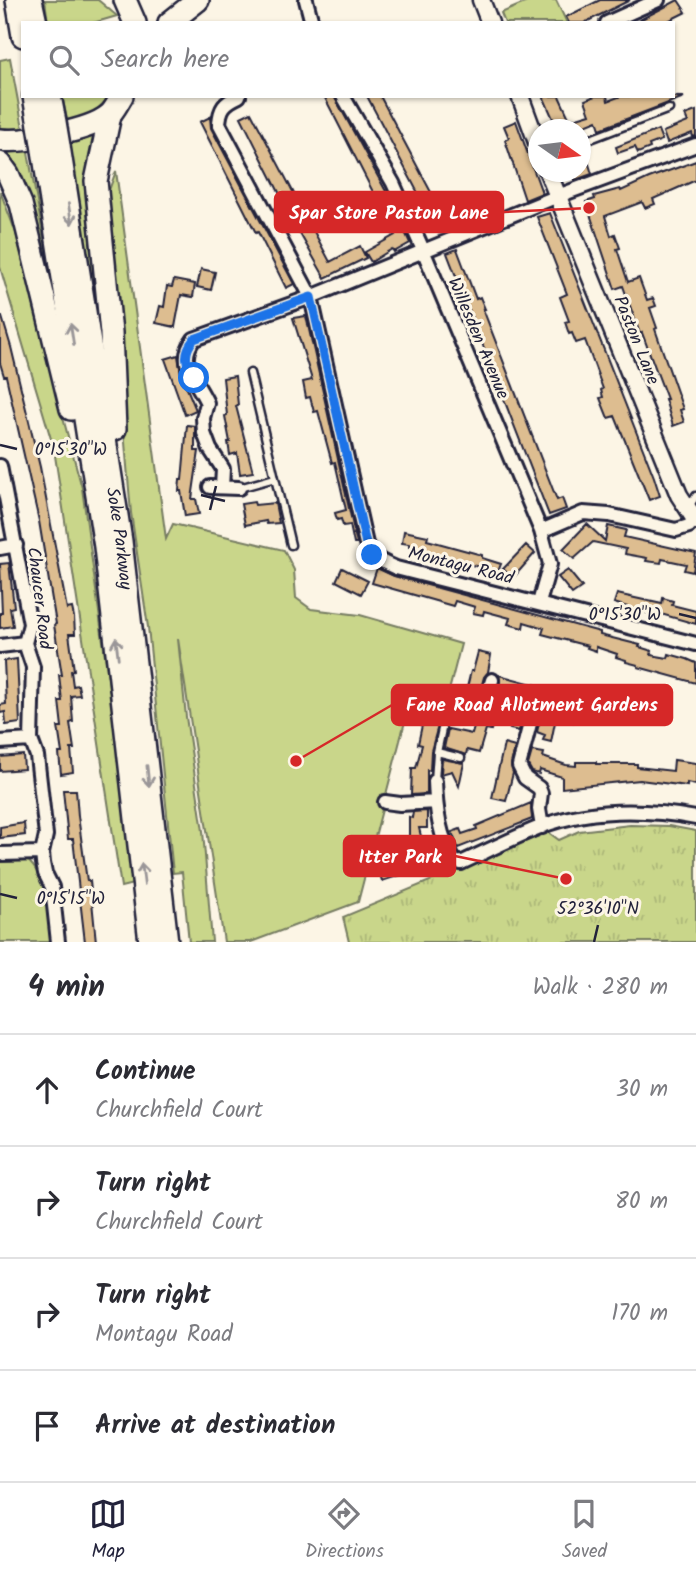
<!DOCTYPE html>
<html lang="en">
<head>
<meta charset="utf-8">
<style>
	:root { --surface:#fff; --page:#f2f2f3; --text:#2b2b33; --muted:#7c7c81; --line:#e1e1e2; --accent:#22223b }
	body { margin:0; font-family:Kalam,sans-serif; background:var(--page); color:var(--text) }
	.compass { position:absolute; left:528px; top:119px; width:63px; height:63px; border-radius:50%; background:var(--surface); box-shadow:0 2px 5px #0004; rotate:104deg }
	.stop { position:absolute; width:21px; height:21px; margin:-16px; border:5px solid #1a73e8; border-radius:50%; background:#fff }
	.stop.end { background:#1a73e8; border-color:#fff; box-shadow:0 2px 7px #0008 }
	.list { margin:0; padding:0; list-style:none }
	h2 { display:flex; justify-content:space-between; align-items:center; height:91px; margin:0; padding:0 28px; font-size:30px }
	h2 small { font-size:23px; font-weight:400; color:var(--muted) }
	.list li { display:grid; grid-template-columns:46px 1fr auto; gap:21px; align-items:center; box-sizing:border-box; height:112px; padding:0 28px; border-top:2px solid var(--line) }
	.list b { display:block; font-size:26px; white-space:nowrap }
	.list p { margin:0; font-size:23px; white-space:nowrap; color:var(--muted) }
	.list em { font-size:23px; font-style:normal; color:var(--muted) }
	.icon { flex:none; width:38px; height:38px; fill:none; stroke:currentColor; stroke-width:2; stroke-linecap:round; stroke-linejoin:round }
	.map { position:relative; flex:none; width:696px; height:942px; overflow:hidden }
	.search { position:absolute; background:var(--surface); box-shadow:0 2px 5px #0004; left:21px; right:21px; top:21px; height:77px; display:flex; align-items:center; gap:18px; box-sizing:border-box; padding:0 24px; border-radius:0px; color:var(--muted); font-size:26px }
	.sheet { height:539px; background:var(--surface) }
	nav { display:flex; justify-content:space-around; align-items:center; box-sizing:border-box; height:98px; border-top:2px solid var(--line); background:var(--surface); font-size:19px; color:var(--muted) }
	nav a { display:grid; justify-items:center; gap:4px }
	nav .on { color:var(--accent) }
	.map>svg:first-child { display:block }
</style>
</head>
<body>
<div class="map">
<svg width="696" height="942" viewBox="0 0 696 942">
	<defs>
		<pattern id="park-tufts" width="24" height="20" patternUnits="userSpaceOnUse" patternTransform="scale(1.75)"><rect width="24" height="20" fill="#c9d68a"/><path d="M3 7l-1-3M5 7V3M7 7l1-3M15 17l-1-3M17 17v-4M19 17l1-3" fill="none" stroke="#acb778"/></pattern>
	</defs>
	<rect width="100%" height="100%" fill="#fcf5e5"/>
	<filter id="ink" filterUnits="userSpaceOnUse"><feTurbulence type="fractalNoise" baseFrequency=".0143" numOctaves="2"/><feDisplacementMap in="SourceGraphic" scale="14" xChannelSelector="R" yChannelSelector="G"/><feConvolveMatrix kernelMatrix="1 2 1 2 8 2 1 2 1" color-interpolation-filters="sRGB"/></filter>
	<g filter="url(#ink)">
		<!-- green -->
		<path fill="#c9d68a" stroke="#767c62" stroke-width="2" d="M45 0H98L117 16 93 23H48Z
			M526 0H556L567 23H505L501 13 527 2Z
			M10 58 23 128 2 129H0V60Z
			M62 96H110L90 117 67 120Z
			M101 131 105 376 66 140Z
			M0 146 27 147 59 322 0 154Z
			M116 171 166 539 173 524 284 550 294 570 296 598 311 609 360 615 461 644 443 714 409 706 358 902 251 942H224L178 639 186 717 203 831 212 942H189L182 872 173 873 148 627 131 513 112 289 107 196Z
			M0 191 16 233 46 355 82 488 116 736 133 884 121 887 54 449 0 267Z
			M26 858C52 885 50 907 54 942H0V859Z"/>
		<!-- park -->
		<path fill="url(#park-tufts)" stroke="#767c62" stroke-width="2" d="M630 825 669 826 696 831V942H349L343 917 548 832 559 840 579 831Z"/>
		<!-- building -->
		<path fill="#ddbd90" stroke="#22223b" stroke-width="2" d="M600 0H630L584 23H569L566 17Z
			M678 0 686 12 664 23H634Z
			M324 96H334L388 195 410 243 394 252 392 249 371 262 365 252 395 235Z
			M367 96H380L442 213 455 207 462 221 439 233Z
			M543 96H559L570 120 590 114 585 100 595 96H607L608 101 621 96 684 97 600 129 597 120 573 130H558Z
			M696 111V136L693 137 692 133 667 143 663 132 688 122 685 115Z
			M251 112 330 262 360 246 366 258 325 278 299 232 241 117Z
			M210 117 211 128 294 284 286 288 258 232 256 233 200 122Z
			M516 121 542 193 525 200 505 140 509 138 504 126Z
			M658 130 662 140 649 145 650 148 638 153 635 147 618 153 616 147Z
			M584 148 592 174 575 180 572 172H580V149Z
			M696 161V180L653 199 655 204 645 208 642 202 605 216 611 236 615 234 620 248 617 249 628 282 639 278 647 300 653 298 656 306 650 308 657 328 655 329 683 409 680 410 684 422 673 426 665 399H667L642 333 640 334 623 286 615 289 586 202 595 199 594 196 620 189 621 191 649 178Z
			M550 213 654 477 660 496 649 500 615 416 608 418 600 398 603 397 601 390 603 389 585 340 576 343 572 333 569 334 565 322 569 321 560 297 567 294 537 217Z
			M457 249 476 299 480 297 485 309H483L557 500 562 498 566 509 549 515 447 253Z
			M201 269 215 272 211 290 197 287Z
			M174 280 195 284 193 297 181 295 175 327 156 323 160 306 164 307 167 286 172 287Z
			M306 316 357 544H354L350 525 343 526 341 519 337 520 335 513 346 510 335 462 332 463 318 411 314 412 310 397 306 398 303 382 312 380 293 318Z
			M0 317H2L11 347 40 467 67 609 72 608 74 617 75 634H69L74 670 71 671 73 686 78 685 80 695 71 696 73 722 70 723 74 749H71L73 772 61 774 59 753H62L58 727H62L59 701H62L59 675H62L54 625 56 624 39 521 6 376H4L0 363Z
			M178 355 181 374 196 410 185 415 165 359Z
			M235 376 238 405 236 406 253 472 240 474 237 453 230 455 228 442H230L225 416 227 415 223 378Z
			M187 425 195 426V451H199L192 499H196L199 514 185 516 181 491H179L180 480H182Z
			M254 502 255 505 275 503 279 523 267 524 266 521 245 525 241 504Z
			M587 524 605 541 608 526 626 530 624 537 696 553 693 572 684 570 686 564 662 559 661 563 646 561 647 558 625 554 626 549 593 542 574 559 563 549Z
			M404 531 428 536 427 540 482 555V558L501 564 497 574 486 569 409 547V544L402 543Z
			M526 545 535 553 513 578 503 569Z
			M9 563 14 607 10 608 13 626 0 628V613H2L0 564Z
			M342 568 368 581 361 594 336 581Z
			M377 568 394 576 600 632V635L640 645 639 647 652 651 651 655 668 658 669 654 687 659 696 663V683L638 667V665L626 662V660L616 657 617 654 596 647V651L587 648 588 646 542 634 544 628 524 622 523 628 508 624 510 618 484 611 483 615 473 613 475 607 455 601 453 606 372 583Z
			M568 570 582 587 572 594 558 577Z
			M617 594 662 604 663 598 673 601 672 605 696 611V624L654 612V615L614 603Z
			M478 652 491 655 488 672 484 677 479 695 480 703 523 715 519 731 510 729 512 722 494 718 491 730 486 729 479 753 467 750 466 755 444 748 448 729 472 734 477 717 461 712 471 671H473Z
			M17 659 20 723 6 725 5 712 0 713V705L6 704 4 661Z
			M499 675 562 692 561 695 576 699 573 712 575 713 573 722 560 719 562 710 557 705 548 702V700L498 691 500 682Z
			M425 711 441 715 431 751 430 771 427 770V794L411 795 412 768H416L422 745 418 744Z
			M540 719 555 722 551 742 543 740 545 735 537 732Z
			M504 744 515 747 511 764 513 773 506 801 492 798Z
			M532 751 544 753 543 757 566 765 576 766V762H596V764H637V767L673 771 674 760 696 763V785L687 783V786L640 780 562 788V777L540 770 539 774 532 772 528 765Z
			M23 755 24 769 0 771V757Z
			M442 759 464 763 459 786 452 771 441 774Z
			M63 790H76L78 816 87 881H90L96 942H85L73 839H68Z
			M531 803 532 819 458 848 452 832 460 829 462 834 477 829 476 826Z
			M427 811V828H419L424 849 437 845 444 861 382 881 378 867 412 857 409 843V817L412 818 413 812Z
			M24 823 25 835 0 838V827Z"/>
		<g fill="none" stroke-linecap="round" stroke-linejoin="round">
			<defs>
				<path id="lane" d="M580 143 669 109
					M275 478 291 545
					M239 488 275 478 250 373
					M688 508 696 496
					M437 752 461 758
					M435 781 437 752 442 729"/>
				<path id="street" d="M306 0 312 23
					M607 23 658 0
					M239 96C224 103 220 108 219 124L311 297 366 544C373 558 382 562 396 568L696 644
					M343 96 393 183 423 250 541 531 550 564 539 603
					M0 466 30 624 25 643 33 667 31 740 37 756 46 835 42 853 43 863 45 873 52 887 58 942
					M210 487 239 488
					M222 487 223 469 210 449 204 433 203 418 207 403C196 379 176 363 194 339L311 297 558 196 696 145
					M541 531 583 513 609 515 676 530 689 526 694 519
					M0 548 16 545
					M0 646 25 643
					M492 680 487 697 554 713
					M534 708 519 766 525 778 539 788 541 793 539 809 542 827
					M0 742 31 740
					M435 781C436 810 439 836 454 861L461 863C487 851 513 838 540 827 589 808 646 809 696 818
					M385 802 400 804 436 802
					M0 854 42 853"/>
				<path id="secondary" d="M481 0 490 23
					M520 96 538 145
					M548 172 679 495 696 521"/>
				<g id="highway">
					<path d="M17 0 23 36"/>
					<path d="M31 0 36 23"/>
					<path d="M125 0 135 23"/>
					<path d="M169 23 198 0"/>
					<path d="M34 96 39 125"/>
					<path d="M50 96 55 122"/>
					<path d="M110 115 96 181 111 333 115 429"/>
					<path d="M0 140C24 143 90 131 109 115 114 111 118 102 122 96"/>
					<path id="s1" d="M59 146 121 541 167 942"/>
					<path d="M43 150 105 547 150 942"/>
					<path d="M0 163 8 174 21 204 71 409"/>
				</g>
			</defs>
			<!-- lane casing -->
			<use href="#lane" stroke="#22223b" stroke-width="11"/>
			<!-- street casing -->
			<use href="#street" stroke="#22223b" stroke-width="18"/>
			<!-- secondary casing -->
			<use href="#secondary" stroke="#22223b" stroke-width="21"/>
			<!-- highway casing -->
			<use href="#highway" stroke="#22223b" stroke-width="26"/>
			<!-- lane -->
			<use href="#lane" stroke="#fcf5e5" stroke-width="6"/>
			<!-- street -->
			<use href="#street" stroke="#fcf5e5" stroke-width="12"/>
			<!-- secondary -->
			<use href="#secondary" stroke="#fcf5e5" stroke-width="16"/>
			<!-- highway -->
			<use href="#highway" stroke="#fcf5e5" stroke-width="21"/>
			<defs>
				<path id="highway-bridge" d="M55 122 59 146
					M39 125 43 150"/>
			</defs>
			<!-- highway-bridge casing -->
			<use href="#highway-bridge" stroke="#22223b" stroke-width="26" stroke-linecap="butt"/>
			<!-- highway-bridge -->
			<use href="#highway-bridge" stroke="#fcf5e5" stroke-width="21"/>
		</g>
		<!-- one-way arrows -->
		<defs><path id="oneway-shaft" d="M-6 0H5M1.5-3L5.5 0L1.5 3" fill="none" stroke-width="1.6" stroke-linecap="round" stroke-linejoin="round" transform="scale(1.75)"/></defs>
		<g stroke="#9a9698">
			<use href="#oneway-shaft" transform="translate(70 214) rotate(81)"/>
			<use href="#oneway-shaft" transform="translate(72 334) rotate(-99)"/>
			<use href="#oneway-shaft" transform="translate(117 648) rotate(-97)"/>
			<use href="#oneway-shaft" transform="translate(148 776) rotate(84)"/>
			<use href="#oneway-shaft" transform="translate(143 874) rotate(-97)"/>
		</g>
	</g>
	<g fill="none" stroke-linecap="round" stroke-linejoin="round" filter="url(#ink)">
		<!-- route -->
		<path stroke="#1a73e8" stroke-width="9" d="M194 378C185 362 183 353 194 339L311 297 366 544 372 555"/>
	</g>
	<!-- ticks -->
	<path fill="none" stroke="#22223b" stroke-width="2.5" d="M0 445 17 449M201 495 225 501M210 510 216 486M679 614 696 618M0 894 17 898M594 942 598 925"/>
	<g text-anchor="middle" stroke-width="6" stroke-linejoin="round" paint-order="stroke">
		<!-- street labels -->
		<g font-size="18" fill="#22223b" stroke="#fcf5e5">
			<text transform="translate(479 338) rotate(67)" y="6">Willesden Avenue</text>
			<text transform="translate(637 340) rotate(68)" y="6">Paston Lane</text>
			<text dy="6" stroke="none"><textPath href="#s1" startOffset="397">Soke Parkway</textPath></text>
			<text transform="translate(461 565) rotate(14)" y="6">Montagu Road</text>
			<text transform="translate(40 598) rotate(83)" y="6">Chaucer Road</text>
		</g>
	</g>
	<g font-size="18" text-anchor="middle" fill="#22223b" stroke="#fcf5e5" stroke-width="6" stroke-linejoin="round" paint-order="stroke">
		<text x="71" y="455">0°15'30"W</text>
		<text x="625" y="620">0°15'30"W</text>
		<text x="71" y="904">0°15'15"W</text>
		<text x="598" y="914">52°36'10"N</text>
	</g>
	<!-- callouts -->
	<path fill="none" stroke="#d62828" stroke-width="2.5" d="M589 208L503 212M296 761L392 705M566 879L455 856"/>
	<g fill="#d62828" stroke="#fcf5e5" stroke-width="2.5">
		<circle cx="589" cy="208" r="7"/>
		<circle cx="296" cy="761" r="7"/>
		<circle cx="566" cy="879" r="7"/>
	</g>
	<g fill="#d62828" stroke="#d62828" stroke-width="2.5">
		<rect x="275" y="192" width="228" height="40" rx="7"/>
		<rect x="392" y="685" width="280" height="40" rx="7"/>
		<rect x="344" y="836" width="111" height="40" rx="7"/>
	</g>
	<g font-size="19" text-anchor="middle" font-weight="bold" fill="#fff">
		<text x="389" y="219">Spar Store Paston Lane</text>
		<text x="532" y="711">Fane Road Allotment Gardens</text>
		<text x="400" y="863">Itter Park</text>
	</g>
</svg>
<svg class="compass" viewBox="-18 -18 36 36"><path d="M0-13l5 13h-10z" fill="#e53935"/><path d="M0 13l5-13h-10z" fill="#7c7c81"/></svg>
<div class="stop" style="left:194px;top:378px"></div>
<div class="stop end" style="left:372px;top:555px"></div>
<div class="search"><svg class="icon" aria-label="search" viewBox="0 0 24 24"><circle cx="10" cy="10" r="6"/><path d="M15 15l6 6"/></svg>Search here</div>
</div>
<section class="sheet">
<h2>4 min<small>Walk · 280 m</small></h2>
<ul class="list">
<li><svg class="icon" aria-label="ahead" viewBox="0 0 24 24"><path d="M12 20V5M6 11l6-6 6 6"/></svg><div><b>Continue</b><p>Churchfield Court</p></div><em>30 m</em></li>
<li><svg class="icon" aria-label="right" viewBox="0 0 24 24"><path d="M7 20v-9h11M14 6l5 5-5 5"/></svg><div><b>Turn right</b><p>Churchfield Court</p></div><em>80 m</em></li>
<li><svg class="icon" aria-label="right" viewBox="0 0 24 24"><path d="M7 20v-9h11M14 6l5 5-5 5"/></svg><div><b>Turn right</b><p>Montagu Road</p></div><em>170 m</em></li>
<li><svg class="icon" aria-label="arrive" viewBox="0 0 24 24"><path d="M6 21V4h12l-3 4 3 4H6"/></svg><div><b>Arrive at destination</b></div></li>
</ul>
</section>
<nav>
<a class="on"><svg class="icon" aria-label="map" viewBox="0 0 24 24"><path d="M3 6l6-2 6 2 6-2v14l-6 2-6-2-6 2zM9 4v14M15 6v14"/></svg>Map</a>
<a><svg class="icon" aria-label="directions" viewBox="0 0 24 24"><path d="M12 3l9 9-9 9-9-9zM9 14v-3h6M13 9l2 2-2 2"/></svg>Directions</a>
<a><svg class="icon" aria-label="saved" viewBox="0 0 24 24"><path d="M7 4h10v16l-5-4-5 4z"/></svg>Saved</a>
</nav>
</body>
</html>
